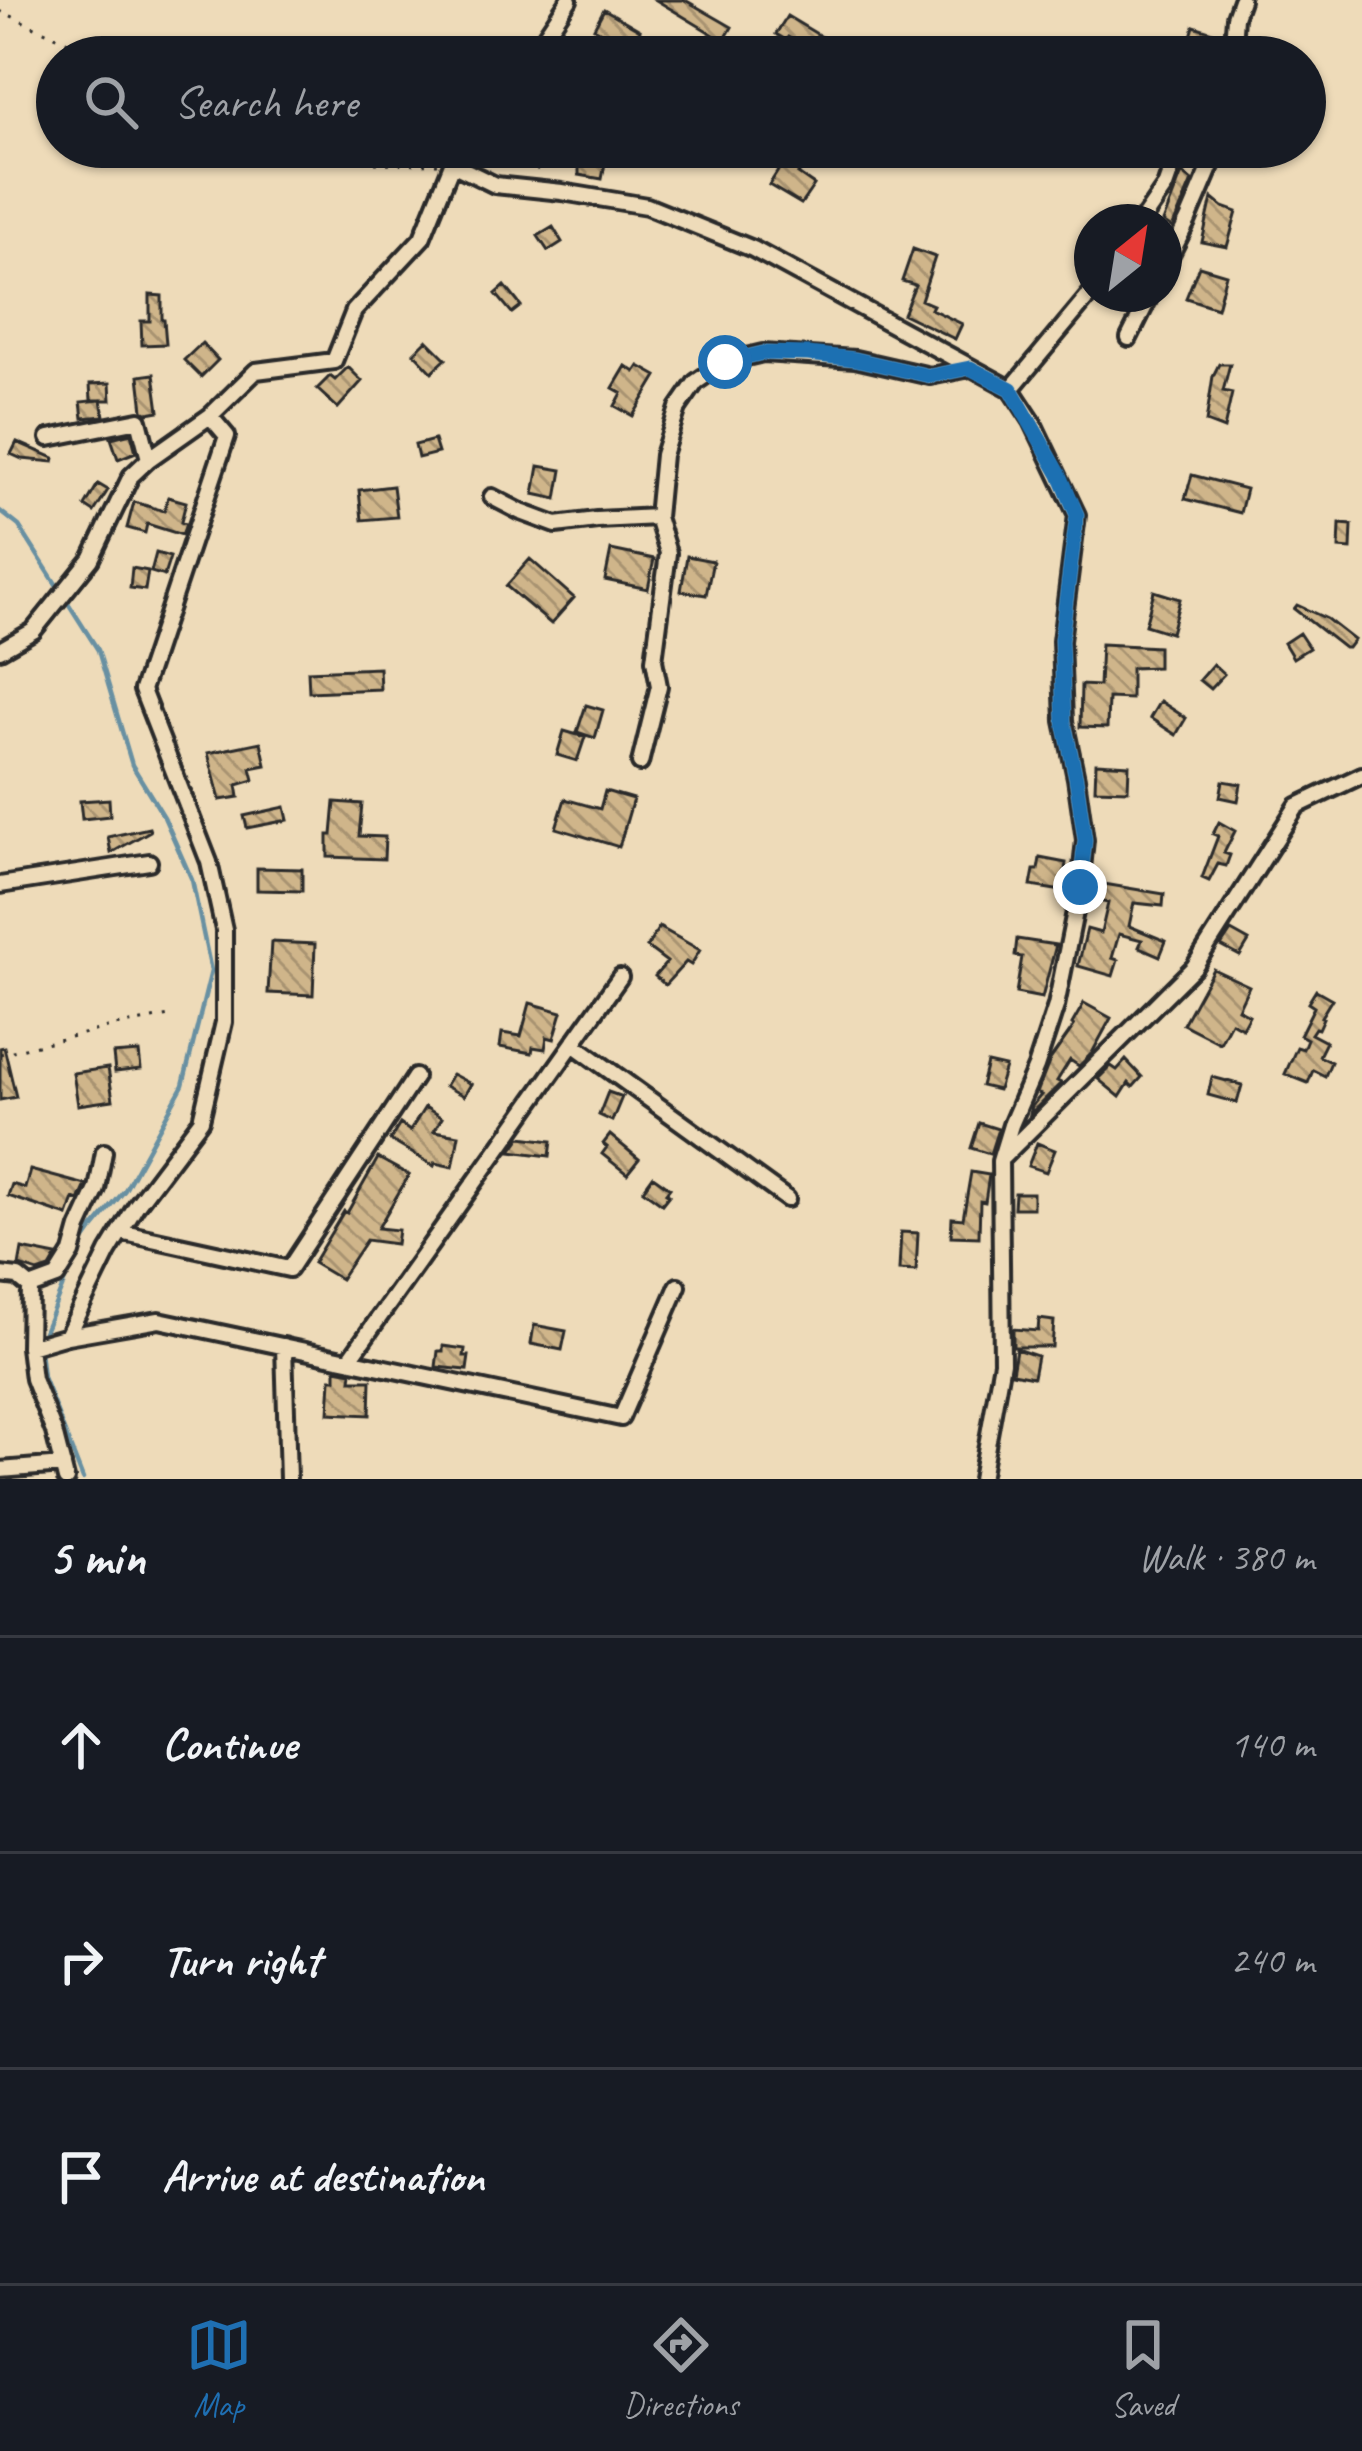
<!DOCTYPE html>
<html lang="en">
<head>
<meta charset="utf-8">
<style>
	:root { --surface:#171b24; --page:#242831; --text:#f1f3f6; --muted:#9ea1a6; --line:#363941; --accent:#1f6fb2 }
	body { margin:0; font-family:Caveat,sans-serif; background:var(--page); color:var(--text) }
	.compass { position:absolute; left:1074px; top:204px; width:108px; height:108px; border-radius:50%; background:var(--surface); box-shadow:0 3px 9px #0004; rotate:30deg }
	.stop { position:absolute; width:36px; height:36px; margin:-27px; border:9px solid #1f6fb2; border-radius:50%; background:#fff }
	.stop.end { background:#1f6fb2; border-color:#fff; box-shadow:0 3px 12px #0008 }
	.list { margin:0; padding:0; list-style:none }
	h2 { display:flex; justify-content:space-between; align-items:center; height:156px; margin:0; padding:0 48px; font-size:51px }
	h2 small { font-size:39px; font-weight:400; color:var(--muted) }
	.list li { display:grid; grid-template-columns:78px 1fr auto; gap:36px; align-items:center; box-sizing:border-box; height:216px; padding:0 48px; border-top:3px solid var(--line) }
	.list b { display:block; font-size:45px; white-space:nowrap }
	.list em { font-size:39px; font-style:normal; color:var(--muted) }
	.icon { flex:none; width:66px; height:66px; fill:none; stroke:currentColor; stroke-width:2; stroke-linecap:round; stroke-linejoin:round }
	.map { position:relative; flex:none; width:1362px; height:1479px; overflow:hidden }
	.search { position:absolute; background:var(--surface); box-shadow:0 3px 9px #0004; left:36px; right:36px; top:36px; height:132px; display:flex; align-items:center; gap:30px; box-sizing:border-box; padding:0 42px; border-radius:66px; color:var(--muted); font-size:45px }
	.sheet { height:804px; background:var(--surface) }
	nav { display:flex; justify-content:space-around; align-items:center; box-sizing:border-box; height:168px; border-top:3px solid var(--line); background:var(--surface); font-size:33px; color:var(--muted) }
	nav a { display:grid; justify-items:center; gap:6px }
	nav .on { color:var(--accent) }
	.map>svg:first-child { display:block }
</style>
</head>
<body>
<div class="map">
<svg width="1362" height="1479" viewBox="0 0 1362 1479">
	<defs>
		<pattern id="building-back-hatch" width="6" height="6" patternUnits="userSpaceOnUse" patternTransform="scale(3)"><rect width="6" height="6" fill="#cfb58a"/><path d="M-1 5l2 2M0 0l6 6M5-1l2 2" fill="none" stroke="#a89371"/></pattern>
	</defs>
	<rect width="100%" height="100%" fill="#eedbb9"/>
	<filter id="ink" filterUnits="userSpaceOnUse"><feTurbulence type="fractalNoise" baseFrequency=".00833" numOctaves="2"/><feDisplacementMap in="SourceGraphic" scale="24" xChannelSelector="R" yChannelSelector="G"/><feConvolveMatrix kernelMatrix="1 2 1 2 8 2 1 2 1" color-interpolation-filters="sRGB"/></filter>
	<g filter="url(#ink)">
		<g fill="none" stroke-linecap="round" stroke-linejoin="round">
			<!-- stream -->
			<path stroke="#6890a2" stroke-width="4.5" d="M0 511 19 526 98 650 132 765 164 817 192 880 211 971 183 1085 125 1190 92 1230 78 1250
				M41 1339 71 1266
				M40 1350 43 1377 83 1479"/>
		</g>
		<!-- building -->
		<path fill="url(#building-back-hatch)" stroke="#2b2b2b" stroke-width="3" d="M656 0H685L732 27 724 41Z
			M604 9 640 30 624 57H587L601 32 594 28Z
			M787 16 822 37 813 52 788 37 786 40 776 34Z
			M1194 26 1222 35 1218 57H1185Z
			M1118 45 1156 49V57H1116Z
			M498 147H549L537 169Z
			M592 147 608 148 602 179 579 175V159L584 157 585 152 591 153Z
			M785 160 801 170 798 174 814 185 801 204 769 185Z
			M1182 173 1192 181 1172 228 1163 222Z
			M1212 198 1223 207 1237 212 1227 247 1202 242Z
			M553 227 562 242 548 251 538 236Z
			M913 249 935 257 921 300 933 305 931 309 962 324 955 339 903 314 915 285 902 281Z
			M1199 266 1226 274 1217 308 1186 298Z
			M505 286 521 306 512 313 496 294Z
			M150 295 162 296V320H164L166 344 142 345 141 321H150Z
			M427 340 446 359 432 372 414 353Z
			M202 343 218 360 201 377 184 360Z
			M1219 364H1230L1223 391 1232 393 1224 429 1206 422 1213 376Z
			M626 366 635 372 639 366 657 376 633 416 615 406 622 393 613 388Z
			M348 367 362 381 338 408 317 389 330 376 335 380Z
			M154 374 159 411 148 413 143 410 139 376Z
			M110 383 111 400H91L90 384Z
			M101 400 104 416 83 418 81 402Z
			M131 433 136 452 118 459 111 438Z
			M434 440 438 453 418 458 415 445Z
			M17 442 54 458 53 462 22 459 11 454Z
			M539 466 562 470 557 499 534 494Z
			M1192 475 1246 489 1240 513 1185 499Z
			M98 484 108 490 94 512 85 506Z
			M393 486 397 517 362 520 359 490Z
			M168 497 186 502 181 522 186 524 182 535 147 524 145 533 127 528 134 502 164 511Z
			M1340 524 1352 525 1351 549 1339 548Z
			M611 550 654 559 648 589 605 580Z
			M156 553 170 557 164 576 151 572Z
			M687 556 713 561 706 595 681 591Z
			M530 559 574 598 551 624 506 586Z
			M132 568 148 571 145 590 130 588Z
			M1154 591 1180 599 1171 633 1145 625Z
			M1297 605 1327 619 1354 640 1348 648H1344L1294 609Z
			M1299 633 1309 648 1293 658 1284 643Z
			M1101 644 1158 647V667L1131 668V699L1108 698 1107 728 1080 727 1081 685 1099 686Z
			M1213 664 1224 674 1210 689 1199 680Z
			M379 668 380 689 309 692 308 671Z
			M1160 701 1186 718 1176 735 1150 718Z
			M586 705 603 710 595 738 577 732Z
			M564 731 585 737 577 761 557 755Z
			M261 742 266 765 251 768 254 780 237 785 239 797 220 800 208 753Z
			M1096 763 1129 765 1128 790 1095 789Z
			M1223 781 1241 784 1238 801 1220 797Z
			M605 791 633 799 619 847 556 828 565 799 600 809Z
			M109 799 110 816 82 819 80 801Z
			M335 802 362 804 359 836 385 837 384 859 328 857V835H332Z
			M285 807 288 820 247 828 244 816Z
			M1219 822 1235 831 1224 853 1230 855 1226 866 1218 864 1209 881 1202 878 1218 836 1213 834Z
			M149 828 150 831 111 853 108 837Z
			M1040 858 1066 863 1062 891 1031 886 1034 870H1038Z
			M257 868 302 869V891L257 890Z
			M1092 882 1164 894 1163 906 1134 903 1129 926 1166 941 1160 956 1139 947 1142 940 1119 934 1112 958 1118 960 1113 976 1078 966 1087 929 1101 933 1108 903 1089 899Z
			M659 927 700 950 691 965 686 962 665 985 655 976 667 962 647 947Z
			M1231 931 1249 941 1240 956 1221 946Z
			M1017 939 1056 945 1042 998 1016 993 1022 957 1015 956Z
			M271 942 315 944 313 995 268 993Z
			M1213 969 1249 986 1238 1009 1249 1015 1242 1028 1231 1022 1220 1043 1183 1024Z
			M1316 990 1332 999 1321 1017 1323 1018 1318 1029 1315 1028 1311 1034 1326 1042 1319 1056 1331 1062 1325 1076 1313 1070 1308 1083 1285 1074 1297 1047 1303 1049 1307 1039 1300 1035 1314 1007 1308 1003Z
			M530 1003 562 1012 554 1039 547 1037 545 1049 533 1047 532 1053 500 1047 502 1033 521 1036Z
			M1084 1003 1111 1018 1092 1053 1079 1066 1070 1060 1057 1081 1061 1083 1030 1114 1032 1106 1041 1095 1037 1093 1050 1060 1074 1026 1072 1024Z
			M4 1047 16 1097 0 1100V1048Z
			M139 1052 141 1069 115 1072 113 1054Z
			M1126 1060 1142 1077 1133 1087 1129 1083 1120 1097 1098 1079 1111 1066 1117 1070Z
			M987 1063 1005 1067 998 1090 981 1086Z
			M108 1068 113 1100 78 1105 73 1073Z
			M452 1074 471 1084 464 1096 445 1086Z
			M1212 1077 1242 1085 1237 1103 1208 1095Z
			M608 1092 622 1097 612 1121 599 1115Z
			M425 1107 442 1118 434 1131 459 1135 453 1167 435 1163 434 1166 390 1140 400 1124 410 1131Z
			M979 1123 998 1129 990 1154 971 1148Z
			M610 1135 639 1159 627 1174 602 1154 607 1147 603 1144Z
			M521 1137 552 1141 550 1156 511 1151Z
			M1037 1143 1055 1150 1046 1172 1028 1166Z
			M378 1158 409 1175 378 1228 398 1230 396 1244 366 1240 340 1279 313 1263 344 1211 347 1213Z
			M30 1170 86 1185 79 1201 74 1199 68 1216 8 1196 12 1184 25 1188Z
			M971 1172 989 1175 985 1202 980 1201 979 1237 951 1236 952 1218 963 1219Z
			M653 1176 670 1188 666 1193 669 1195 662 1204 643 1190Z
			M1015 1193H1033V1208H1014Z
			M901 1232 918 1233 916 1271 899 1270Z
			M22 1249 57 1256 50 1268 38 1272 19 1266Z
			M1039 1319 1054 1321 1052 1347H1013V1329L1038 1331Z
			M534 1325 566 1331 562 1350 531 1344Z
			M443 1346 465 1349 464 1356H469L467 1370 436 1367 438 1351H443Z
			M1016 1349 1037 1356 1033 1377 1012 1373Z
			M336 1369 352 1372 351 1380H371L370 1415 329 1413 331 1379H336Z"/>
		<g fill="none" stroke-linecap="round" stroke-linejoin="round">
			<defs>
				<path id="minor" d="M531 57 569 0
					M1232 57 1235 17 1241 0
					M460 147 452 164 495 185 562 192 647 206 753 249 1011 389 1032 421 1077 515 1061 641 1064 721 1076 778 1085 840 1080 887 1056 1006 1036 1067 1011 1125 1000 1161 1002 1362 981 1479
					M1141 222 1165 187 1179 147
					M1164 268 1188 220 1219 147
					M1129 338 1151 294
					M1011 389 1092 292
					M49 438 139 420 149 459
					M492 497 521 512 556 525 597 520 657 517
					M0 650 33 631 91 559 131 476 149 459 210 416 256 371 334 361 354 311 422 238 452 164
					M640 763 659 686 654 660 668 553 657 517 663 455 678 408 696 382 725 362 763 353 855 359 930 376 970 368
					M0 885 149 862
					M573 1044 787 1199
					M1003 1157 1194 967 1297 806 1362 775
					M120 1232 289 1269 415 1077
					M0 1275 18 1277 30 1287
					M30 1287 29 1347 33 1379 54 1432 66 1479
					M30 1287 57 1277 72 1253 79 1228 97 1189 104 1152
					M67 1336 108 1252 136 1206 201 1120 224 1022V930L209 862 142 690 227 436 210 416
					M284 1346 288 1479
					M29 1347 67 1336 159 1320 621 1418 678 1286
					M349 1360 620 977
					M0 1470 63 1465"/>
			</defs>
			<!-- minor casing -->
			<use href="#minor" stroke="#2b2b2b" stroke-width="22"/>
			<!-- path -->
			<path stroke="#2b2b2b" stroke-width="3" stroke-dasharray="3 9" stroke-linecap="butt" d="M0 11 101 57
				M330 147 371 163 439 164
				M0 1054 119 1025 169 1016"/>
			<!-- minor -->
			<use href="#minor" stroke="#eedbb9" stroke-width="14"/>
		</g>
	</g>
	<g fill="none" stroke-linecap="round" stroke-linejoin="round" filter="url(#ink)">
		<!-- route -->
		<path stroke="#1f6fb2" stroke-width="15" d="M725 362 763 353 808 354 855 359 930 376 970 368 1011 389 1060 475 1077 515 1061 640 1064 722 1076 778 1085 840 1080 887"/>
	</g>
</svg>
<svg class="compass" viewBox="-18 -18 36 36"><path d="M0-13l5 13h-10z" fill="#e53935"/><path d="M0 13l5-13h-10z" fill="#9ea1a6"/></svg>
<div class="stop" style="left:725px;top:362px"></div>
<div class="stop end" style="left:1080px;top:887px"></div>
<div class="search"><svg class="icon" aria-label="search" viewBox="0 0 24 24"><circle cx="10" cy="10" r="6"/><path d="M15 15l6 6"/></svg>Search here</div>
</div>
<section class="sheet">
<h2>5 min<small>Walk · 380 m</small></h2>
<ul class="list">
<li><svg class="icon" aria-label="ahead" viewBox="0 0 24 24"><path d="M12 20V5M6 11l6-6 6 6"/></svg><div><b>Continue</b></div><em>140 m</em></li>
<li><svg class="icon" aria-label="right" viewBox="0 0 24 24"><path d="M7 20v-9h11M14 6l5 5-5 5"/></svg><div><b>Turn right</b></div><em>240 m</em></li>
<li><svg class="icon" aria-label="arrive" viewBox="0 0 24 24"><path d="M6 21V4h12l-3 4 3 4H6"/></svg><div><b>Arrive at destination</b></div></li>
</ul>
</section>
<nav>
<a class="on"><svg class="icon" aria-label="map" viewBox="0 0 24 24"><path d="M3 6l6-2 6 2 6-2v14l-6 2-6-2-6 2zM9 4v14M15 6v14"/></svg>Map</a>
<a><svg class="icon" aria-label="directions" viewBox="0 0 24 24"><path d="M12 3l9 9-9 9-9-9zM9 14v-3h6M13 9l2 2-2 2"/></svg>Directions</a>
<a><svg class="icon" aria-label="saved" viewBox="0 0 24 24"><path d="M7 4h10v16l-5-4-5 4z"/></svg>Saved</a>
</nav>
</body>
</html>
